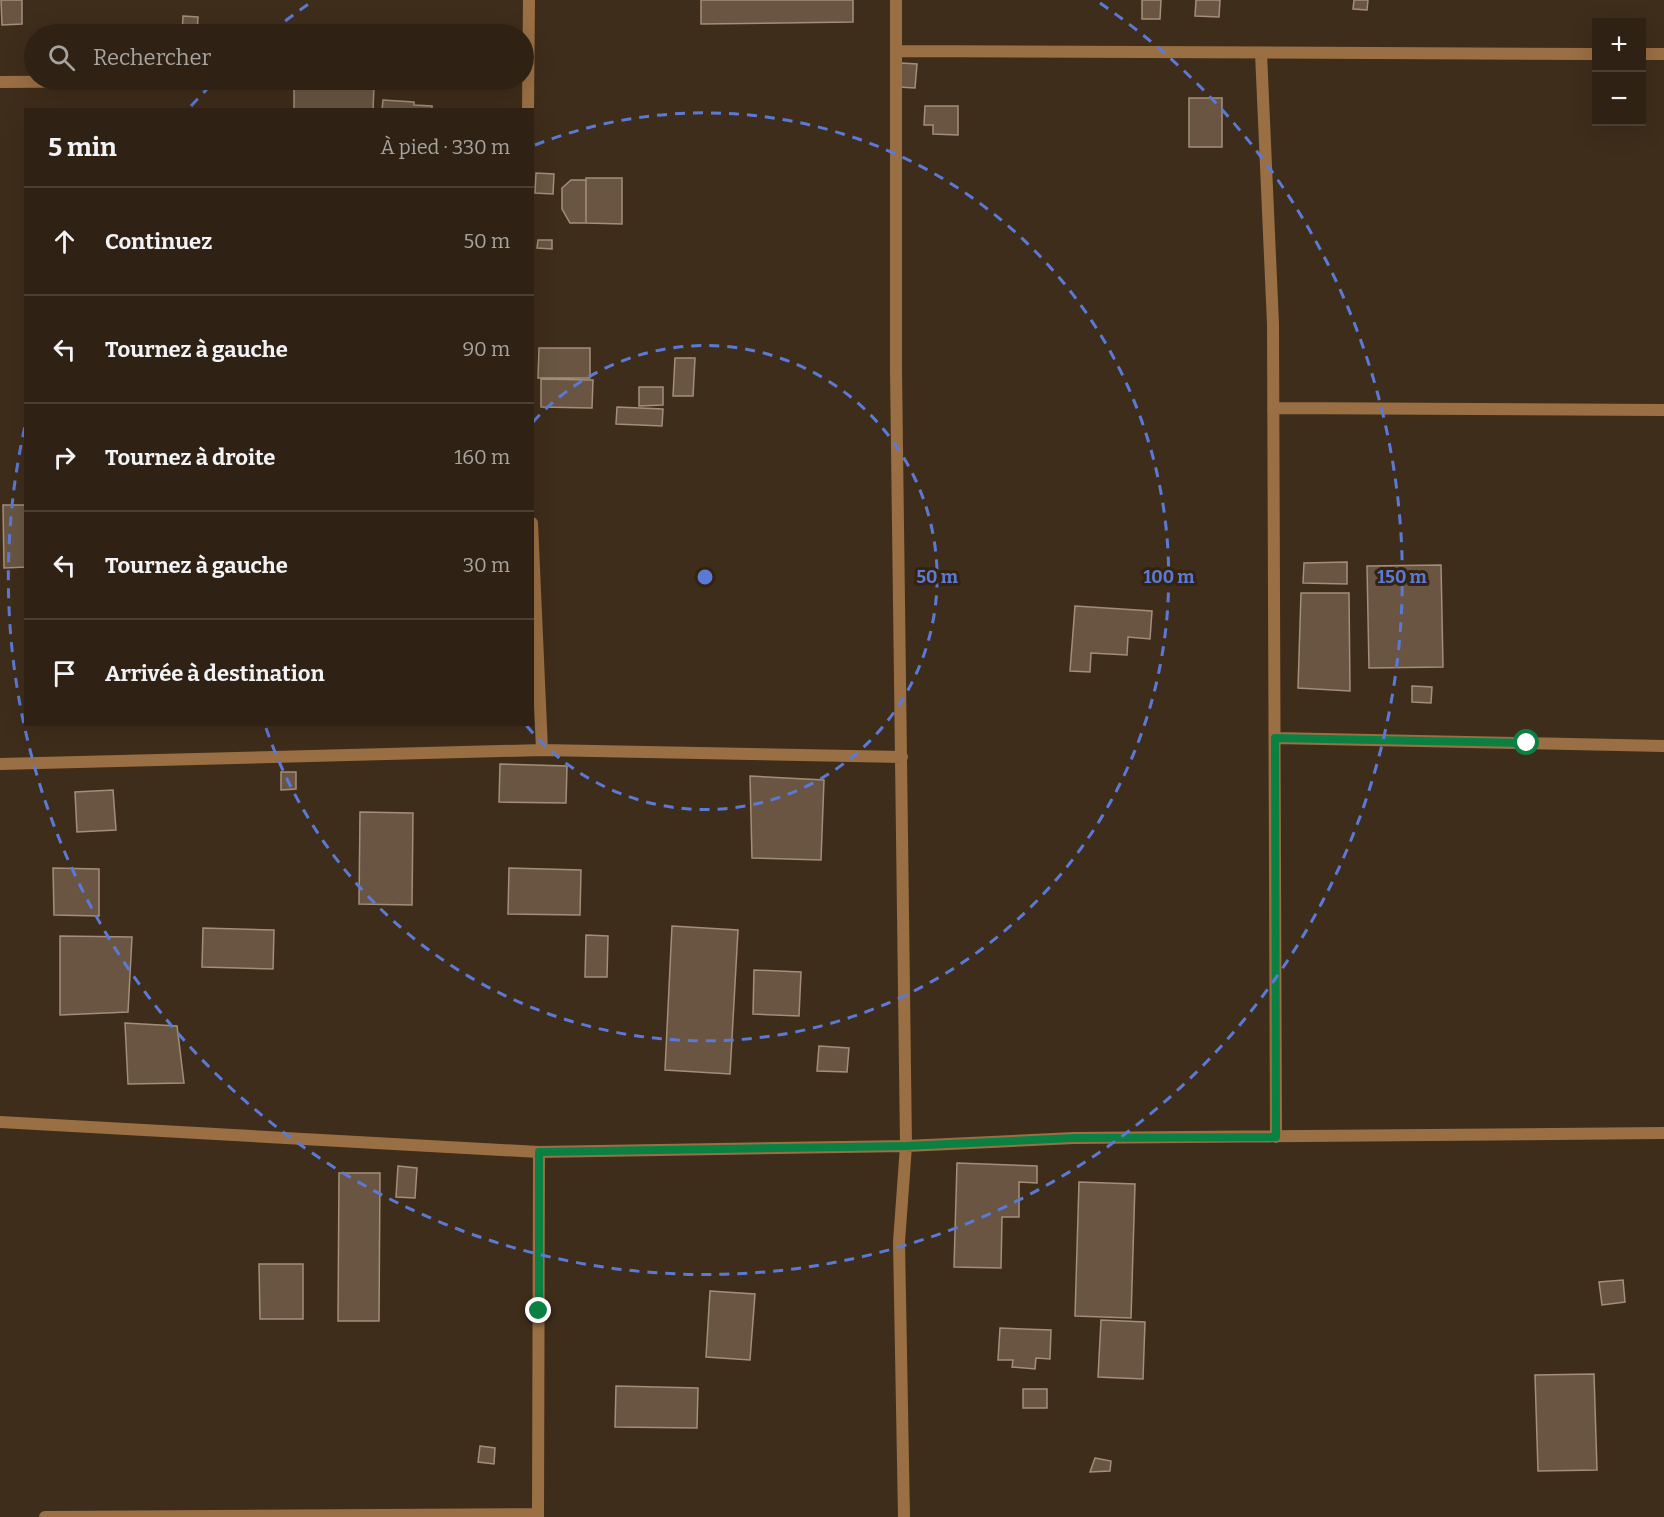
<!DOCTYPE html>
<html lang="fr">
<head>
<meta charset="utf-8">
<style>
	:root { --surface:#2f2214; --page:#372a1d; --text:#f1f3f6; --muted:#a7a4a0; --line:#4a3f34 }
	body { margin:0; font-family:Bitter,serif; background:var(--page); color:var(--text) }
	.controls { position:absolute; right:18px; top:18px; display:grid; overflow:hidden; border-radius:0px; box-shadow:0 6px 24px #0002 }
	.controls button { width:54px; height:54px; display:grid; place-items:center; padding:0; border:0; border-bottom:2px solid var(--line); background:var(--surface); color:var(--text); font:30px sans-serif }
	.stop { position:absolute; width:18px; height:18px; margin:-14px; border:4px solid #0b8043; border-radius:50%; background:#fff }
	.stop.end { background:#0b8043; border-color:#fff; box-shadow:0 2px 6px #0008 }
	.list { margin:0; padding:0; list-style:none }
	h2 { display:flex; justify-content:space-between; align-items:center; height:78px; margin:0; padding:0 24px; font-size:26px }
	h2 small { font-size:20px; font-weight:400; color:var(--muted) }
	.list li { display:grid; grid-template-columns:39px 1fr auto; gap:18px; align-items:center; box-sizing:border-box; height:108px; padding:0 24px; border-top:2px solid var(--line) }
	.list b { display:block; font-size:22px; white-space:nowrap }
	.list em { font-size:20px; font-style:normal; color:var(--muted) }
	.icon { flex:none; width:33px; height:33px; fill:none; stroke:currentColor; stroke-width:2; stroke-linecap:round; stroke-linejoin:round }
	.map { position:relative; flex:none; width:1664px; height:1517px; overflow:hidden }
	.search { position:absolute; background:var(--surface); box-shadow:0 6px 24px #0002; left:24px; top:24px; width:510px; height:66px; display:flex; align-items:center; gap:15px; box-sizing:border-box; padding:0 21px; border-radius:33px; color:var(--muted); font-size:22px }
	.panel { position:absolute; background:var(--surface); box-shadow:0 6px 24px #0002; left:24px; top:108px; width:510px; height:618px; border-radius:0px }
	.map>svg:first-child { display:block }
</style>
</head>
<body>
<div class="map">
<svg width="1664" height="1517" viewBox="0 0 1664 1517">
	<rect width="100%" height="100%" fill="#3f2d1b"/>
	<!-- building -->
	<path fill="#695542" stroke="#a48e79" stroke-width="1.5" d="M1 0H22V24L2 25Z
		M701 0H853V22L701 24Z
		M1142 0H1161L1160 19H1142Z
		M1196 0H1220L1219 17 1195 16Z
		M1354 0H1368L1367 10 1353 9Z
		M183 16 198 17 197 34H182Z
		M901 63 917 64 915 88 899 87Z
		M294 85 374 86 373 110H294Z
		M1189 98H1222V147H1189Z
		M383 100 414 102V105L432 106V110H382Z
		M925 106H958V135L933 134V125H924Z
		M536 173 554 174 553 194 535 193Z
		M586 178H622V224L586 223Z
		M571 180H586V223H570L562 209V188Z
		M538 240H552V249L537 248Z
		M539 348H590V378H538Z
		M675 358H695L693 396H673Z
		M541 379 593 380 592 408 541 407Z
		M639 387H663V405L639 406Z
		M617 407 663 409 662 426 616 424Z
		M3 505H26V567L4 568Z
		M1347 562V584L1303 583 1304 563Z
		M1441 565 1443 667 1369 668 1367 566Z
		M1301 593H1349L1350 691 1298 688Z
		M1075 606 1152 611 1150 639 1128 637 1127 655 1091 653 1090 672 1070 671Z
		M1412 686 1432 687 1431 703 1412 702Z
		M500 764 567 766 566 803 499 802Z
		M281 772H296V789L281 790Z
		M750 776 824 780 821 860 752 858Z
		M113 790 116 830 77 832 75 792Z
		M360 812 413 813 412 905 359 904Z
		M53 868 99 869V916L54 915Z
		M509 868 581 870 580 915 508 914Z
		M672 926 738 930 730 1074 665 1070Z
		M203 928 274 930 273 969 202 967Z
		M586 935 608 936 607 977H585Z
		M60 936 132 937 128 1012 60 1015Z
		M754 970 801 972 799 1016 753 1014Z
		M125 1023 177 1026 184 1083 128 1084Z
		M819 1046 849 1048 847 1072 817 1071Z
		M957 1163 1037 1166V1183L1019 1182V1217H1002L1001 1268 954 1267Z
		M398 1166 417 1168 415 1198 396 1197Z
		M339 1173H380L379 1321H338Z
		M1079 1182 1135 1184 1131 1318 1075 1316Z
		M259 1264H303V1319H260Z
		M1623 1280 1625 1302 1602 1305 1599 1282Z
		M710 1291 755 1294 750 1360 706 1357Z
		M1101 1320 1145 1322 1143 1379 1098 1377Z
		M1000 1328 1051 1330 1050 1359 1036 1358 1035 1369 1012 1367 1013 1360H998Z
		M1594 1374 1597 1470 1538 1471 1535 1375Z
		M616 1386 698 1388 697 1428 615 1427Z
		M1023 1389H1047V1408H1023Z
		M480 1446 495 1448 494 1464 478 1462Z
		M1095 1458 1111 1461 1110 1471 1090 1472Z"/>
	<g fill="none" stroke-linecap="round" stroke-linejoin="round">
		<!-- minor -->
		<path stroke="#9a6f43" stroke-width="12" d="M896 0V370L906 1146 899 1242 904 1517
			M896 51 1596 54
			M1261 53 1273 324 1276 1137
			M1642 54H1664
			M0 82 291 80
			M528 110 529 0
			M1273 408 1664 410
			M532 523 542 750
			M1275 738 1664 746
			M0 764 542 750 902 757
			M0 1122 539 1152 906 1146 1074 1138 1664 1133
			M45 1517 538 1514
			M538 1517 539 1152"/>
	</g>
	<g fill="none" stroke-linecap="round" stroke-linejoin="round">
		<!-- route -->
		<path stroke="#0b8043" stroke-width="8" d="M539 1311V1152L906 1146 1074 1138 1276 1137 1275 738 1527 743"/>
	</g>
	<!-- distance rings -->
	<g fill="none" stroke="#5b7ad7" stroke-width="3" stroke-dasharray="10 8">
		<path d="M533 422A232 232 0 1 1 526 725"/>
		<path d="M535 145A464 464 0 1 1 266 728"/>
		<path d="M191 106A697 697 0 0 1 216 80M271 32A697 697 0 0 1 310 3M1100 3A697 697 0 1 1 25 426"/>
	</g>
	<circle cx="705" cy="577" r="9" fill="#5b7ad7" stroke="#342311" stroke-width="3"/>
	<g font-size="18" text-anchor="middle" font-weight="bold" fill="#5b7ad7" stroke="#342311" stroke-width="6" stroke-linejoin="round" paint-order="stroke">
		<text x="937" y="583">50 m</text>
		<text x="1169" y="583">100 m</text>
		<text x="1402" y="583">150 m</text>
	</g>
</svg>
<div class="controls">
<button>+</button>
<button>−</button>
</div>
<div class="stop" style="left:1527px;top:743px"></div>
<div class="stop end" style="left:539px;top:1311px"></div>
<div class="search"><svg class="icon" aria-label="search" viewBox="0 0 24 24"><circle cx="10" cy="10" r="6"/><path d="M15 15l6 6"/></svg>Rechercher</div>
<section class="panel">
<h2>5 min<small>À pied · 330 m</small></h2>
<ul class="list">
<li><svg class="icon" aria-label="ahead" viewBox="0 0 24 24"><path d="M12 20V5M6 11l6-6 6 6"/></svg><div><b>Continuez</b></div><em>50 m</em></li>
<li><svg class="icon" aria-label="left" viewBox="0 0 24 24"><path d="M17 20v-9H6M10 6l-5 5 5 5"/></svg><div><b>Tournez à gauche</b></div><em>90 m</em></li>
<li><svg class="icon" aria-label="right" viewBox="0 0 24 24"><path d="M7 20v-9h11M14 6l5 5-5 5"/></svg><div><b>Tournez à droite</b></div><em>160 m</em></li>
<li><svg class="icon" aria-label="left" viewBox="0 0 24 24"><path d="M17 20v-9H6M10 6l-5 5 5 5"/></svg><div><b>Tournez à gauche</b></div><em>30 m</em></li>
<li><svg class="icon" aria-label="arrive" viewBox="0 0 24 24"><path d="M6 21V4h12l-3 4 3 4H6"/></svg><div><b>Arrivée à destination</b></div></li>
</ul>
</section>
</div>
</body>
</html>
